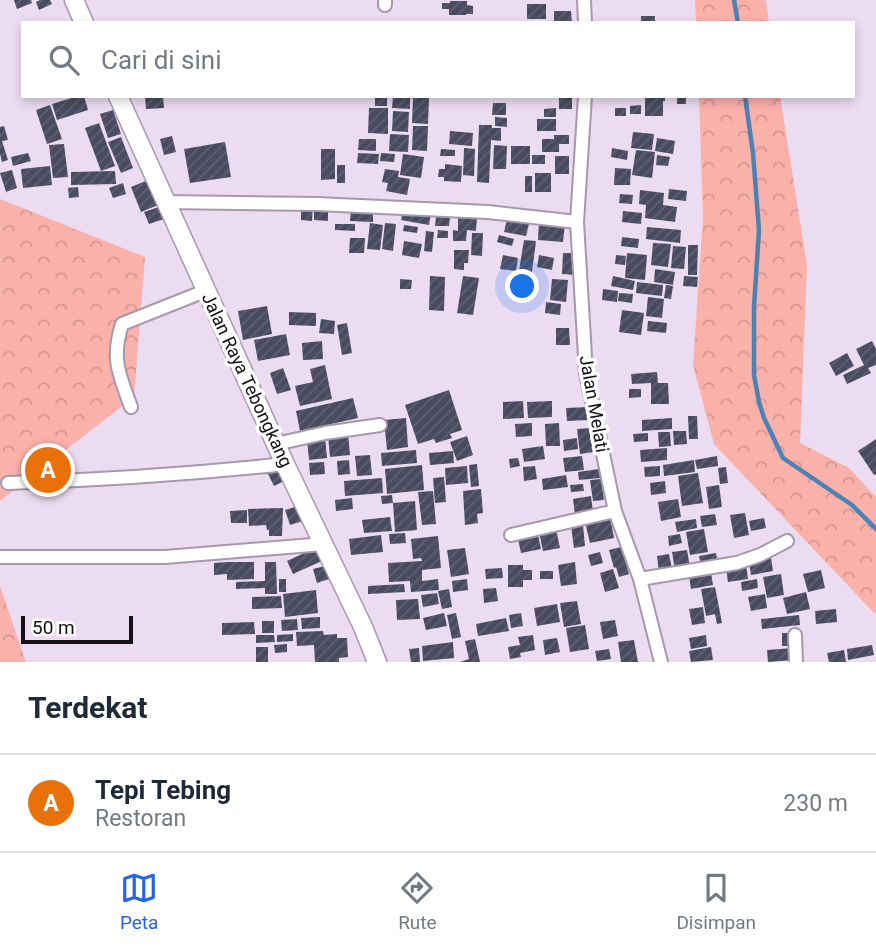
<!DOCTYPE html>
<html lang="id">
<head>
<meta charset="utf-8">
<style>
	:root { --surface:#fff; --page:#f6f6f7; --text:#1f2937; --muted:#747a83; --line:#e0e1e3; --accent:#2563eb }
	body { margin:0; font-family:Roboto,sans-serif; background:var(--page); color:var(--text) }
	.scale { position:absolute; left:21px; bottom:18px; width:112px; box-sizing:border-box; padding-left:7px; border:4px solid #151017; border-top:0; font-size:19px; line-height:24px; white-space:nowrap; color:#151017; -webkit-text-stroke:5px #fff; paint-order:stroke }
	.you { position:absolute; left:523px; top:287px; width:24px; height:24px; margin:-18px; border:5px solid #fff; border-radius:50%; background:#1a73e8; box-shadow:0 0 0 10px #1a73e833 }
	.badge { display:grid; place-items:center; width:46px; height:46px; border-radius:50%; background:var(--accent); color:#fff; font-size:23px; font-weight:700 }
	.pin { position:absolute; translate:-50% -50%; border:4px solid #fff; box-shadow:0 2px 7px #0006 }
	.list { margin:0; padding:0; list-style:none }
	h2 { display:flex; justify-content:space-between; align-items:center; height:91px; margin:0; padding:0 28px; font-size:30px }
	h2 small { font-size:23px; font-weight:400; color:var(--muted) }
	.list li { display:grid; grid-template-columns:46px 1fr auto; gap:21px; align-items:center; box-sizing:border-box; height:98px; padding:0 28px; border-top:2px solid var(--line) }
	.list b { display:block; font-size:26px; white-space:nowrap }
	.list p { margin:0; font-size:23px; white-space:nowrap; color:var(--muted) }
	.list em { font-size:23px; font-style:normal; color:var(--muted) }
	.icon { flex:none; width:38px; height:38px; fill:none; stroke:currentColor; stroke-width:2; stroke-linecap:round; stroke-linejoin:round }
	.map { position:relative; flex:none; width:876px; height:662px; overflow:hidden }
	.search { position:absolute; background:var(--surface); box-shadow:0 4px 10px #0003; left:21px; right:21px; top:21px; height:77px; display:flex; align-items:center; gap:18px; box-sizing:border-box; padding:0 24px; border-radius:0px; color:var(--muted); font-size:26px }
	.sheet { height:189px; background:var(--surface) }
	nav { display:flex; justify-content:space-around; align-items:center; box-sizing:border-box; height:98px; border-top:2px solid var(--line); background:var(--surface); font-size:19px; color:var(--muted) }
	nav a { display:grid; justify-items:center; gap:4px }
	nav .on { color:var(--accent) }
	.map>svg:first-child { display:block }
</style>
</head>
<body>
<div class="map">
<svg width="876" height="662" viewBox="0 0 876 662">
	<defs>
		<pattern id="forest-crowns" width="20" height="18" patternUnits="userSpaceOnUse" patternTransform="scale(1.75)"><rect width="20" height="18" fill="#f9b1aa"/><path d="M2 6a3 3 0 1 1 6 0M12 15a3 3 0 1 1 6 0" fill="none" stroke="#d59792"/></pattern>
		<pattern id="building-hatch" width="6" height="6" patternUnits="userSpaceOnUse" patternTransform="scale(1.75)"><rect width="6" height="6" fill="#494b60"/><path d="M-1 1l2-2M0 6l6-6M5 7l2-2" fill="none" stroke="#5f6172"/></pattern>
	</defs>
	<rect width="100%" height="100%" fill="#ecdcf2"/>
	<!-- forest -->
	<path fill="url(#forest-crowns)" d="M695 0H766L769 23H696Z
		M699 96H780L807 265 800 443 849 468 876 497V615L714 444 693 365 703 217Z
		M0 199 145 257 134 397 0 501Z
		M0 586 26 662H0Z"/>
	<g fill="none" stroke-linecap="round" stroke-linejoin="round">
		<!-- stream -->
		<path stroke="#4c82b4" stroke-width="4.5" d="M734 0 738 23
			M745 96 753 153 759 230 754 307V375L759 402 764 418 783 458 852 505 876 529"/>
	</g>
	<!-- building -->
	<path fill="url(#building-hatch)" d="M14 0H31L32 3 17 9Z
		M40 0H50L52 4 39 10 36 2Z
		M450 1H467V5L473 6V14H466V15H449V9H442V3H450Z
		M527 4H546V19H527Z
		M554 11H571L572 23H554Z
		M641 16H655V23H641Z
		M78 96H84L88 110 57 120 52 104Z
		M145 96H163L164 108 146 109Z
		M375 96H387V106H375Z
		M393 96H410V109L392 108Z
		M559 96H572V109H559Z
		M645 96H665V101H663V116H645Z
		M677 96H686V104H677Z
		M413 97 429 98 428 124 412 123Z
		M493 103H506V115H492Z
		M50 105 62 139 47 144 36 110Z
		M641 105V114H630V106Z
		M369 108H388V134L368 133Z
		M556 108V117H544V109Z
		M615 108H626V116H615Z
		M113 110 121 134 108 138 100 114Z
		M393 111 409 112 408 132 392 131Z
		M495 117 507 118V127L495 126Z
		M537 119H556V131H537Z
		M99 123 115 166 101 171 85 128Z
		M479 125H492V128H501V141L491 140 489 183 477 182Z
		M4 126 8 140 2 141 8 160 2 162 0 154V127Z
		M413 126H428L427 151 412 150Z
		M450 131 473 133 472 146 449 144Z
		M633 132 654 134 652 150 631 148Z
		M390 134 409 135 408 152 389 151Z
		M554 135H569V144H559V152H542V139H554Z
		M172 136 176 152 164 155 160 139Z
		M121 137 133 168 121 173 108 142Z
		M657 138 675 141 673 154 655 151Z
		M359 139H376V151L358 150Z
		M225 142 231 177 190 183 184 149Z
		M64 144 68 177 53 178 49 145Z
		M494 145 507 146 506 169H493Z
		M511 146H530V164H511Z
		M464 148 475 149 474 176 463 175Z
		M612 148 628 151 627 160 611 157Z
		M321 149H335V179L321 180Z
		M441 149 455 150V156H440Z
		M636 150 655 152 652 178 632 175Z
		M28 153 31 161 13 166 11 157Z
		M358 153 379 154 378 164 357 163Z
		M381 153 395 154 394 162 380 161Z
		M403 154 424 157 421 178 400 175Z
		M532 155H545V164H532Z
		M657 155 670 157 668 166 656 165Z
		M555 156H569V174H555Z
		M445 164 462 166 461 182 444 181V177H438L439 169H445Z
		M337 165H345V183H337Z
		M50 166 52 185 23 188 21 169Z
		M615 168 631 169 630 185H614Z
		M385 169 399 171 398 177 410 179 407 195 386 191 388 183 382 182Z
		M12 170 17 188 6 192 0 173Z
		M115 171 116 184 71 185V172Z
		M535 173H551V192H535Z
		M525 176H532V192H525Z
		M148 180 158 205 141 212 131 187Z
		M123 183 126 194 113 198 109 188Z
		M78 187 79 197 69 198 68 188Z
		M669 189 687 191 686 201 668 199Z
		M640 190 664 193 663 205 677 207 675 222 645 218 646 205 639 204Z
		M620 194 633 195 632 204 619 203Z
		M301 204 313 205 312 221 301 220Z
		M351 206 373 207V222L350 221Z
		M159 207 164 219 149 224 144 212Z
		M403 208 431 213 429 225 401 220Z
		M314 209H328V221L314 220Z
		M623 211 642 213 641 224 622 222Z
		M436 217H450L449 226H435Z
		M458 217H477L476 231 467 230 466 241H453V230L458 231Z
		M507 219 529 224 526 236 504 232Z
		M539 221 565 224 563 242 538 240Z
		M370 223 383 225 380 250 367 249Z
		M385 223 396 224 393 251 382 249Z
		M335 224H355V231L335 230Z
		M404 225 418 227 417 233 403 231Z
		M647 227 681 230 680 243 646 239Z
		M438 230 448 231V238H437Z
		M426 231 434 232 432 252 424 251Z
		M472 233H483L482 256 471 255Z
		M499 235 514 239 512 246 497 242Z
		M622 237 639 239 638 248 621 246Z
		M350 238H365L364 253H349Z
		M524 240 536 241 532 272 519 271Z
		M404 241 422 244 419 258 402 255Z
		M653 243 671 244 668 267 651 265Z
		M688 245H698L697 275H688Z
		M673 246 686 247 684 269 671 268Z
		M454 250H469L468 263H464V270L454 269Z
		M563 253H577L576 275 562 274Z
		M627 253 647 255 645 280 625 278Z
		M503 255 518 258 516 271 500 269Z
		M539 255 554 258 552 270 537 267Z
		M616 255 626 256 625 265 615 264Z
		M655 269 675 272 673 285 654 282Z
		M430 276 445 277 444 311 429 310Z
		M463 276 479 278 473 315 457 313Z
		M613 276 635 281 633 290 611 286Z
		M684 276 698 277 697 287 683 286Z
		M400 279 412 280 411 289H400Z
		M552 279 568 280 566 302 550 300Z
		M637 282 663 285 662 296 636 293Z
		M666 285 673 286 671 299 664 298Z
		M603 289 618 291 617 302 602 300Z
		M619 293 633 294 632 303 618 301Z
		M648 297 664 299 662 318 646 316Z
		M546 302 561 304 560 315 545 313Z
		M267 306 272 334 243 340 238 311Z
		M622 310 644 313 641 335 619 332Z
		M289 312 316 313V326L289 325Z
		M321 319 335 321 334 334 319 333Z
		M648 321 667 323 666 333 647 331Z
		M347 323 352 353 342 355 337 325Z
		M556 328H569L570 345H556Z
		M286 334 290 355 258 361 254 340Z
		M322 341 323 359 303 360 302 343Z
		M872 341 876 349V365L868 368 871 373 847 384 843 375 864 365 856 349Z
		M847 353 854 366 836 376 829 363Z
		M325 365 332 399 300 406 295 386 313 382 310 369Z
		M283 368 291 390 277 394 270 373Z
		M657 372 658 383H668L669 404H651V383L632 384 631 374Z
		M629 389H641V397L629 398Z
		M449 390 462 430 450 434 452 438 436 443 434 439 418 444 405 405Z
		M353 398 358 418 300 431 296 411Z
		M523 401 524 418 503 419V402Z
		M552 401V417L528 418 527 402Z
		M588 407V420L567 421 566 408Z
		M688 416H697L698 439H689Z
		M406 418 408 447 387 450 384 420Z
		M672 418V429L642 431V420Z
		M532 423V436L516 437 515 424Z
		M559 423 560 446H546L545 424Z
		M591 428 594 452 580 454 577 429Z
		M673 431H686L687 444 674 445Z
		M658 432H670L671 446 659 447Z
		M348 433 350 455 330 457 328 435Z
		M648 433V441L634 442 633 434Z
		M467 436 473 455 457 461 450 442Z
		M325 437 327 458 309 460 307 439Z
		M577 438 578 449 564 451 563 440Z
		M876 439V474L874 475 858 451Z
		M543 446 545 459 524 462 522 449Z
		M667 448V460L641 462 640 450Z
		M416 450 417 463 382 466 381 453Z
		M453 451 454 463 430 465 429 453Z
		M370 455 372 475 357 476 355 456Z
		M582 456 584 470 565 472 563 458Z
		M717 456 718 466 697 469 695 460Z
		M518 458 520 466 510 468 509 459Z
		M349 460 350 474 338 475 337 461Z
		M694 460 695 472 664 476 663 465Z
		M324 462 325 474 310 475 309 463Z
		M477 464 479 486 471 487 469 465Z
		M422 465 424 490 387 494 385 469Z
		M279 466 286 480 274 486 267 472Z
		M467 466 468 483 446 485 445 468Z
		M535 466 537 479 524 481 523 467Z
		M660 466V476L645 477 644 467Z
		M726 467 728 483 720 484 718 468Z
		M599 469 600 478 579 480 578 472Z
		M698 473 703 503 682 506 678 476Z
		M566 475 568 487 543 490 542 479Z
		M444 477 446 502 435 503 433 478Z
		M382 478 383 493 345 496 344 481Z
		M601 479 604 500 593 501 590 480Z
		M665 481 666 493 651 495 650 483Z
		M583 484 584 491 571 492 570 485Z
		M719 485 722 507 709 509 706 487Z
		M481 489 483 513 477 514 478 523 465 525 463 491Z
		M433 491 436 524 422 525 418 492Z
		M392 495 393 503 382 504 381 496Z
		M591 496 593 512 575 515 573 499Z
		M352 498 353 509 336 511 335 500Z
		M678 499 681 517 661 521 658 502Z
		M415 501 417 530 395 532 393 503Z
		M298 506 303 521 290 525 285 510Z
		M283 508 282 536H269V530H267L266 525 249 526 248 509Z
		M247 510V523H231L230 511Z
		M745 513 749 535 734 538 730 515Z
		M715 514 717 525 702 527 700 516Z
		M390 517 392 531 364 533 362 520Z
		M610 517 614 538 590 543 585 522Z
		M764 518 766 528 751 531 749 521Z
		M696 519 697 528 677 532 675 522Z
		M583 525 585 546 574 548 571 526Z
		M556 529 560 548 543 551 539 532Z
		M704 529 708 552 690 555 686 532Z
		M405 533 406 543 390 544 389 534Z
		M680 534 682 543 669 546 668 536Z
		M381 535 383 552 351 555 349 539Z
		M538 535 541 549 521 553 518 539Z
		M438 536 441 568 422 570V581L438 579 439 590 411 592 410 581 389 582 388 563 422 561 421 558 413 559 411 539Z
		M317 547 324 560 293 574 287 561Z
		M621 547 629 574 619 577 616 567 614 568 609 550Z
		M465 548 469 574 451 577 447 550Z
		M687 550 690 567 675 570 672 552Z
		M600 552 603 563 591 566 588 555Z
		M716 553 718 564 701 567 699 556Z
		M669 554 672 569 659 572 657 556Z
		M771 558 773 571 751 575 749 562Z
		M227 562H254V579L227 580V574L214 575V563Z
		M265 562H276L277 594H265V588L236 589V582L265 581Z
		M575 562 577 584 561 586 558 565Z
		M508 565H523V570H532V580H523V587H508Z
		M746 565 748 579 728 582 726 568Z
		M325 566 329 579 317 583 313 569Z
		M502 568 503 578 486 579 485 569Z
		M613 569 619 588 605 592 600 573Z
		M821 570 825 588 808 592 803 574Z
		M540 571H553V579H540Z
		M711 573 713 585 691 589 689 576Z
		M781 574 784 595 767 598 763 577Z
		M279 579H286V592H279Z
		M467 579 468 590 453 592 452 581Z
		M757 579 758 588 742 591 741 582Z
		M404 584 405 592 368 594V586Z
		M715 587 722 623 717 624 715 614 706 616 701 589Z
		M496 588 498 601 484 603 483 589Z
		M449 589 452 607 442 609 438 591Z
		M316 590 318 613 285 617 283 594Z
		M806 592 810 609 787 614 783 598Z
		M437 593 439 604 423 607 421 595Z
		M765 594 767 608 751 611 748 597Z
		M281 596 282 608 252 609V597Z
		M418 599 420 619 397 620 396 600Z
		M577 601 581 624 564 627 560 603Z
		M557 604 560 622 537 626 534 608Z
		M703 607 705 623 692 625 689 609Z
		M836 609 837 622 816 624 815 611Z
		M444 613 447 626 426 630 423 618Z
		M456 613 461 637 452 639 447 615Z
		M521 613 523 626 511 628 509 615Z
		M799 615 800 625 762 629 761 619Z
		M320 617V628L302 629 301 618Z
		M506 618 509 631 478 636 476 624Z
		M297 619 298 630 282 631 281 620Z
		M615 620 618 636 603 639 600 622Z
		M262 621H274V633H262Z
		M254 622 255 634 222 635V623Z
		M585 625 589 649 570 652 566 628Z
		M323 631 324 635 337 634V638H347L348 657 339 658V662H315L314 645 297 646 296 632Z
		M782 633H793V646H782Z
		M293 634V641L277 642V635Z
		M256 635H274L275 642 256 643Z
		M533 635 535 650 520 653 521 657 510 659 508 647 520 645 518 637Z
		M706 635 707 646 691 649 689 638Z
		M557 638 560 652 545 655 543 640Z
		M475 639 480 662H460L469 659 465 641Z
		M634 640 638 662H621L618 642Z
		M453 642 454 658 423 661 422 646Z
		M287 644V652L275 653 274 645Z
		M872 645 874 655 848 660 847 649Z
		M256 647H268V662H256Z
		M711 647 713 660 691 662 689 651Z
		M419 648 420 662H411L409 649Z
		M793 648V660L768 662 767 650Z
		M609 649 611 659 597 661 595 651Z
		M844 650 846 662H829L827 653Z"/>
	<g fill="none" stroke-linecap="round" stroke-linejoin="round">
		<defs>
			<path id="street" d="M584 0 585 23
				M385 5V0
				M585 96 577 222 586 373 615 511 640 579 661 662
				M166 202 317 204 488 212 577 222
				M131 407C119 374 111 359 122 324L205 291
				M276 444 325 433 380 425
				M8 483C101 480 193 474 285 464
				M511 535 615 511
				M0 557H165L324 544
				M640 579 737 563 760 555 787 541
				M795 635 796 662"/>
			<path id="primary" d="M74 0 84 23
				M118 96 285 464 363 627 377 662"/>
		</defs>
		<!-- street casing -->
		<use href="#street" stroke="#a798ad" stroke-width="16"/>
		<!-- primary casing -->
		<use href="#primary" stroke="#a798ad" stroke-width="21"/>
		<!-- street -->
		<use href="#street" stroke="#fff" stroke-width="12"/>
		<!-- primary -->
		<use href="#primary" stroke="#fff" stroke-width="18"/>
	</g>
	<g text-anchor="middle" stroke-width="7" stroke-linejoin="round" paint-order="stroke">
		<!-- street labels -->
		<g font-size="18" fill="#151017" stroke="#fff">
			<text transform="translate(247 380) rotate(65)" y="6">Jalan Raya Tebongkang</text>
			<text transform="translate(594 404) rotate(80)" y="6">Jalan Melati</text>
		</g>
	</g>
</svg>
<div class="scale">50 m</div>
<div class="you"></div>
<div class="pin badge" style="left:48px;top:470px;background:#e8710a">A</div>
<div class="search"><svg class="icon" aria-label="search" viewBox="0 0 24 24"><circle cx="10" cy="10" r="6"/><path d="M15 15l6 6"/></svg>Cari di sini</div>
</div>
<section class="sheet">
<h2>Terdekat<small></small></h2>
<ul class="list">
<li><span class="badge" style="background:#e8710a">A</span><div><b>Tepi Tebing</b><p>Restoran</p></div><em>230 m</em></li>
</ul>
</section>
<nav>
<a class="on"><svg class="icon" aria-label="map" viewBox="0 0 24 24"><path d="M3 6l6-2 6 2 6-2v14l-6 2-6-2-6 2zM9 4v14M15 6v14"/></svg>Peta</a>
<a><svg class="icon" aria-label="directions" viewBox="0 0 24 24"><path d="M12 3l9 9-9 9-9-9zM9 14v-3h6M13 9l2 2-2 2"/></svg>Rute</a>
<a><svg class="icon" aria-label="saved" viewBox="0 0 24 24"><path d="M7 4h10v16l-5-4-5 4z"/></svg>Disimpan</a>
</nav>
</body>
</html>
